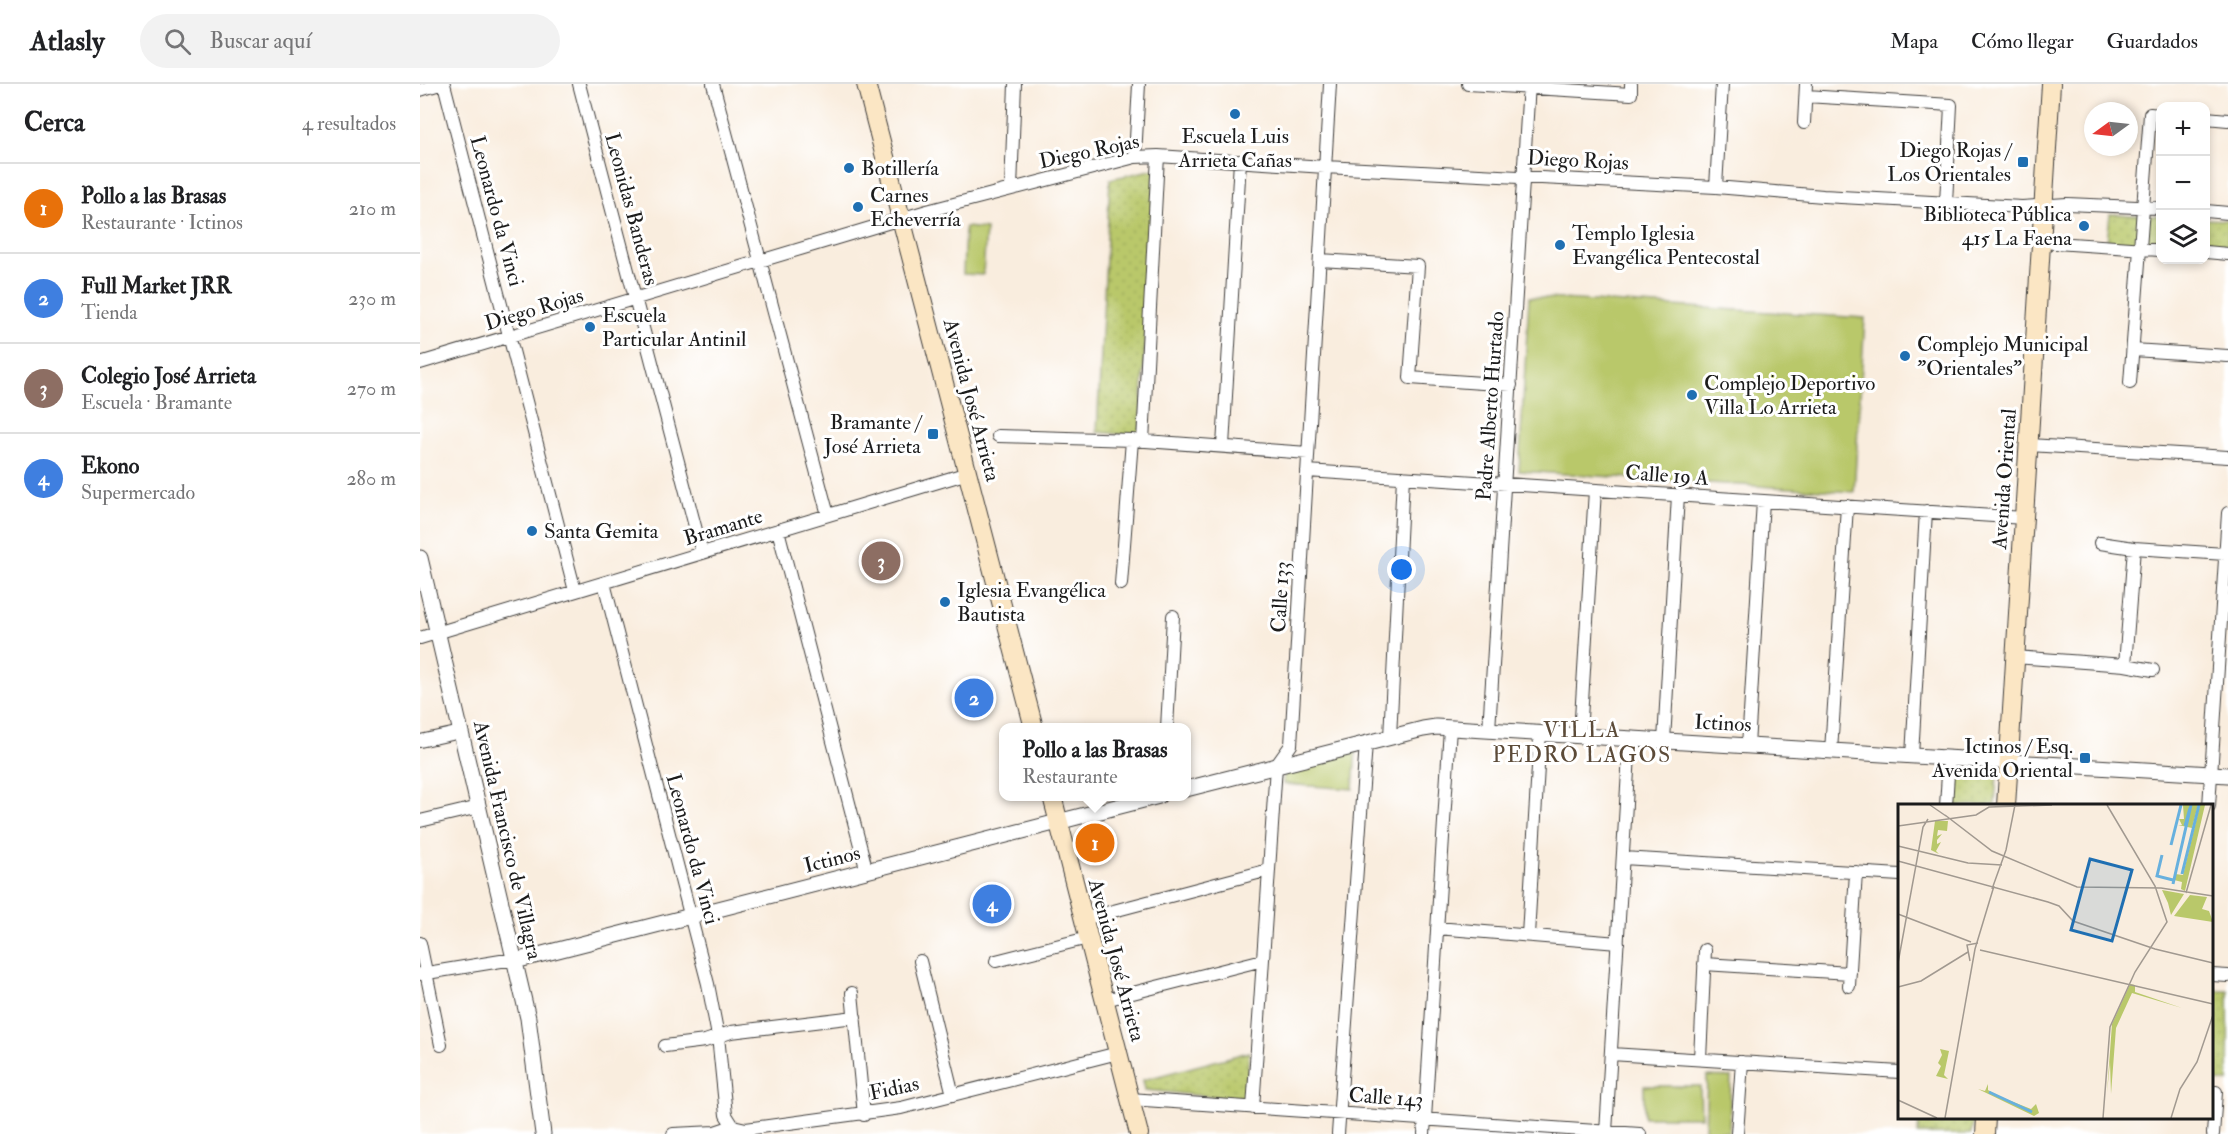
<!DOCTYPE html>
<html lang="es">
<head>
<meta charset="utf-8">
<style>
	:root { --surface:#fff; --page:#f2f2f2; --text:#202124; --muted:#757577; --line:#e0e0e0; --accent:#1f6fb2 }
	body { margin:0; font-family:"IM FELL Double Pica",serif; background:var(--page); color:var(--text) }
	.controls { position:absolute; right:18px; top:18px; display:grid; overflow:hidden; border-radius:12px; box-shadow:0 3px 9px #0003 }
	.controls button { width:54px; height:54px; display:grid; place-items:center; padding:0; border:0; border-bottom:2px solid var(--line); background:var(--surface); color:var(--text); font:30px sans-serif }
	.compass { position:absolute; left:1664px; top:18px; width:54px; height:54px; border-radius:50%; background:var(--surface); box-shadow:0 3px 9px #0003; rotate:255deg }
	.you { position:absolute; left:982px; top:486px; width:21px; height:21px; margin:-15px; border:4px solid #fff; border-radius:50%; background:#1a73e8; box-shadow:0 0 0 9px #1a73e833 }
	.badge { display:grid; place-items:center; width:39px; height:39px; border-radius:50%; background:var(--accent); color:#fff; font-size:20px; font-weight:700 }
	.pin { position:absolute; translate:-50% -50%; border:3px solid #fff; box-shadow:0 2px 6px #0006 }
	.popup { position:absolute; left:579px; top:639px; width:192px; height:78px; box-sizing:border-box; display:grid; place-content:center; border-radius:12px; background:var(--surface); filter:drop-shadow(0 2px 4px #0005); font-size:20px; white-space:nowrap; color:var(--muted) }
	.popup b { font-size:22px; color:var(--text) }
	.popup::after { content:''; position:absolute; left:50%; top:100%; margin-left:-12px; border:12px solid transparent; border-top-color:var(--surface) }
	.list { margin:0; padding:0; list-style:none }
	h2 { display:flex; justify-content:space-between; align-items:center; height:78px; margin:0; padding:0 24px; font-size:26px }
	h2 small { font-size:20px; font-weight:400; color:var(--muted) }
	.list li { display:grid; grid-template-columns:39px 1fr auto; gap:18px; align-items:center; box-sizing:border-box; height:90px; padding:0 24px; border-top:2px solid var(--line) }
	.list b { display:block; font-size:22px; white-space:nowrap }
	.list p { margin:0; font-size:20px; white-space:nowrap; color:var(--muted) }
	.list em { font-size:20px; font-style:normal; color:var(--muted) }
	.icon { flex:none; width:33px; height:33px; fill:none; stroke:currentColor; stroke-width:2; stroke-linecap:round; stroke-linejoin:round }
	.map { position:relative; flex:none; width:1808px; height:1050px; overflow:hidden }
	header { display:flex; align-items:center; gap:36px; box-sizing:border-box; height:84px; padding:0 30px; background:var(--surface); border-bottom:2px solid var(--line) }
	header strong { font-size:28px }
	nav { display:flex; gap:33px; margin-inline-start:auto; font-size:21px }
	.search { width:420px; height:54px; background:var(--page); display:flex; align-items:center; gap:15px; box-sizing:border-box; padding:0 21px; border-radius:33px; color:var(--muted); font-size:22px }
	main { display:flex }
	aside { flex:1; background:var(--surface) }
	.map>svg:first-child { display:block }
</style>
</head>
<body>
<header>
<strong>Atlasly</strong>
<div class="search"><svg class="icon" aria-label="search" viewBox="0 0 24 24"><circle cx="10" cy="10" r="6"/><path d="M15 15l6 6"/></svg>Buscar aquí</div>
<nav><a>Mapa</a><a>Cómo llegar</a><a>Guardados</a></nav>
</header>
<main>
<aside>
<h2>Cerca<small>4 resultados</small></h2>
<ul class="list">
<li><span class="badge" style="background:#e8710a">1</span><div><b>Pollo a las Brasas</b><p>Restaurante · Ictinos</p></div><em>210 m</em></li>
<li><span class="badge" style="background:#3f7fe0">2</span><div><b>Full Market JRR</b><p>Tienda</p></div><em>230 m</em></li>
<li><span class="badge" style="background:#8d6e63">3</span><div><b>Colegio José Arrieta</b><p>Escuela · Bramante</p></div><em>270 m</em></li>
<li><span class="badge" style="background:#3f7fe0">4</span><div><b>Ekono</b><p>Supermercado</p></div><em>280 m</em></li>
</ul>
</aside>
<div class="map">
<svg width="1808" height="1050" viewBox="0 0 1808 1050">
	<defs>
		<pattern id="park-dots" width="8" height="8" patternUnits="userSpaceOnUse" patternTransform="scale(1.5)"><rect width="8" height="8" fill="#b9c86a"/><path d="M2 2h.1M6 6h.1" fill="none" stroke="#9eab5b" stroke-width="1.8" stroke-linecap="round"/></pattern>
	</defs>
	<rect width="100%" height="100%" fill="#fff"/>
	<filter id="ink" filterUnits="userSpaceOnUse"><feTurbulence type="fractalNoise" baseFrequency=".0167" numOctaves="2"/><feDisplacementMap in="SourceGraphic" scale="12" xChannelSelector="R" yChannelSelector="G"/><feConvolveMatrix kernelMatrix="1 2 1 2 8 2 1 2 1" color-interpolation-filters="sRGB"/></filter>
	<filter id="wash" filterUnits="userSpaceOnUse"><feTurbulence type="fractalNoise" baseFrequency=".008" numOctaves="4" result="noise"/><feDisplacementMap in="SourceGraphic" scale="24" xChannelSelector="R" yChannelSelector="G"/><feGaussianBlur stdDeviation="1.35" result="paint"/><feColorMatrix in="noise" values="0 0 0 0 0 0 0 0 0 0 0 0 0 0 0 0 0 1.4 0 .05"/><feComposite in="paint" operator="in"/></filter>
	<g filter="url(#wash)">
		<rect width="100%" height="100%" fill="#f9edde"/>
		<!-- grass -->
		<path fill="#b9c86a" stroke="#6a7243" stroke-width="1.5" d="M545 143 566 145 563 191 543 190Z
			M1109 213 1445 234 1434 408 1099 387Z
			M936 666 933 705 863 700 864 687Z
			M1287 992 1311 993 1309 1048 1285 1047Z
			M1224 1002H1280L1281 1033H1224Z"/>
		<!-- park -->
		<path fill="url(#park-dots)" stroke="#6a7243" stroke-width="1.5" d="M735 85 720 352 677 348 690 95Z
			M1690 130 1740 132V161L1687 158Z
			M1786 135 1808 136V165L1786 164Z
			M1532 688 1577 691 1575 721 1530 722Z
			M1792 906H1808V998L1792 997Z
			M829 968 826 1016 725 1006 723 996Z
			M1499 1034H1554L1551 1050H1498Z"/>
	</g>
	<g filter="url(#ink)">
		<g fill="none" stroke-linecap="round" stroke-linejoin="round">
			<defs>
				<path id="minor" d="M24 0 155 507
					M159 0 282 469
					M293 0 408 431
					M1048 0 1211 10V0
					M0 6 20 0
					M1386 12 1531 21 1526 119
					M1786 34 1808 36
					M1384 39 1386 0
					M715 73 719 0
					M1296 103 1302 0
					M591 104 595 0
					M1786 127 1808 129
					M1621 158 1740 166
					M1786 168 1808 170
					M900 176 998 182 990 294 1091 301
					M1713 266 1808 272
					M0 279 507 127 715 73 738 72 905 83 1296 103 1403 112 1602 123 1647 120 1740 124
					M1710 299 1730 30 1740 31
					M578 352 712 356 888 369
					M723 357 738 72
					M1609 361 1808 373
					M803 362 820 77
					M887 387 1604 434
					M358 446 447 788
					M1680 459 1714 464 1805 470
					M184 499 288 900 298 952 306 1031 313 1042
					M701 500 712 356
					M0 554 548 389
					M1595 573 1705 581 1733 586
					M1705 581 1714 464
					M747 644 753 532
					M1069 646 1109 0
					M1160 651 1175 406
					M970 653 983 393
					M0 657 41 648
					M1244 657 1258 411
					M1328 662 1343 417
					M1411 667 1427 422
					M1492 672 1506 427
					M1526 722 1529 674
					M1789 722 1808 429
					M0 737 59 723
					M1203 774 1480 791
					M663 835 849 786
					M1017 844 1198 859
					M1108 851 1120 649
					M0 859 21 961
					M500 877 533 1011
					M576 877 668 854
					M1284 880 1430 889
					M1 890 81 877H95
					M1792 891 1808 892
					M1429 902 1436 788
					M432 909 444 1031
					M685 916 843 876
					M245 962 285 957 311 948 435 933
					M1191 970 1480 988
					M1280 975 1285 866
					M710 1015 1220 1050
					M833 1024 856 682 871 661 910 0
					M1186 1048 1210 654
					M253 1050 295 1048 313 1042 326 1045 481 1024 698 969
					M918 1050 946 659
					M1004 1050 1030 644
					M1317 1050 1322 978
					M1793 1050 1796 1008"/>
				<path id="tertiary" d="M0 474 108 934 123 1050
					M766 705 1003 645 1016 643 1808 691
					M95 877 739 712"/>
				<path id="secondary" d="M446 0 614 644
					M632 712 719 1050
					M1586 722 1631 0
					M1565 1050 1566 1034"/>
			</defs>
			<!-- minor casing -->
			<use href="#minor" stroke="#3d3b39" stroke-width="14"/>
			<!-- tertiary casing -->
			<use href="#tertiary" stroke="#3d3b39" stroke-width="17"/>
			<!-- secondary casing -->
			<use href="#secondary" stroke="#3d3b39" stroke-width="20"/>
			<!-- minor -->
			<use href="#minor" stroke="#fff" stroke-width="12"/>
			<!-- tertiary -->
			<use href="#tertiary" stroke="#fff" stroke-width="15"/>
			<!-- secondary -->
			<use href="#secondary" stroke="#fbe6c4" stroke-width="18"/>
		</g>
	</g>
	<!-- markers -->
	<g fill="#1f6fb2" stroke="#fff" stroke-width="2">
		<circle cx="815" cy="30" r="6"/>
		<rect x="1597" y="72" width="12" height="12" rx="3"/>
		<circle cx="429" cy="84" r="6"/>
		<circle cx="438" cy="123" r="6"/>
		<circle cx="1664" cy="142" r="6"/>
		<circle cx="1140" cy="161" r="6"/>
		<circle cx="170" cy="243" r="6"/>
		<circle cx="1485" cy="272" r="6"/>
		<circle cx="1272" cy="311" r="6"/>
		<rect x="507" y="344" width="12" height="12" rx="3"/>
		<circle cx="112" cy="447" r="6"/>
		<circle cx="525" cy="518" r="6"/>
		<rect x="1659" y="668" width="12" height="12" rx="3"/>
	</g>
	<g text-anchor="middle" stroke-width="6" stroke-linejoin="round" paint-order="stroke">
		<!-- poi labels -->
		<g font-size="21" fill="#1c1c1c" stroke="#fff" text-anchor="start">
			<text x="815" y="59" text-anchor="middle">Escuela Luis<tspan x="815" dy="24">Arrieta Cañas</tspan></text>
			<text x="1591" y="73" text-anchor="end">Diego Rojas /<tspan x="1591" dy="24">Los Orientales</tspan></text>
			<text x="441" y="91">Botillería</text>
			<text x="450" y="118">Carnes<tspan x="450" dy="24">Echeverría</tspan></text>
			<text x="1652" y="137" text-anchor="end">Biblioteca Pública<tspan x="1652" dy="24">415 La Faena</tspan></text>
			<text x="1152" y="156">Templo Iglesia<tspan x="1152" dy="24">Evangélica Pentecostal</tspan></text>
			<text x="182" y="238">Escuela<tspan x="182" dy="24">Particular Antinil</tspan></text>
			<text x="1497" y="267">Complejo Municipal<tspan x="1497" dy="24">"Orientales"</tspan></text>
			<text x="1284" y="306">Complejo Deportivo<tspan x="1284" dy="24">Villa Lo Arrieta</tspan></text>
			<text x="501" y="345" text-anchor="end">Bramante /<tspan x="501" dy="24">José Arrieta</tspan></text>
			<text x="124" y="454">Santa Gemita</text>
			<text x="537" y="513">Iglesia Evangélica<tspan x="537" dy="24">Bautista</tspan></text>
			<text x="1653" y="669" text-anchor="end">Ictinos / Esq.<tspan x="1653" dy="24">Avenida Oriental</tspan></text>
		</g>
		<!-- street labels -->
		<g font-size="21" fill="#1c1c1c" stroke="#fff">
			<text transform="translate(669 67) rotate(-12)" y="7">Diego Rojas</text>
			<text transform="translate(1158 76) rotate(3)" y="7">Diego Rojas</text>
			<text transform="translate(212 125) rotate(75)" y="7">Leonidas Banderas</text>
			<text transform="translate(77 127) rotate(75)" y="7">Leonardo da Vinci</text>
			<text transform="translate(114 225) rotate(-17)" y="7">Diego Rojas</text>
			<text transform="translate(552 316) rotate(75)" y="7">Avenida José Arrieta</text>
			<text transform="translate(1070 322) rotate(-86)" y="7">Padre Alberto Hurtado</text>
			<text transform="translate(1247 391) rotate(4)" y="7">Calle 19 A</text>
			<text transform="translate(1584 395) rotate(-86)" y="7">Avenida Oriental</text>
			<text transform="translate(303 443) rotate(-17)" y="7">Bramante</text>
			<text transform="translate(860 513) rotate(-87)" y="7">Calle 133</text>
			<text transform="translate(1303 639) rotate(3)" y="7">Ictinos</text>
			<text transform="translate(88 756) rotate(77)" y="7">Avenida Francisco de Villagra</text>
			<text transform="translate(273 765) rotate(75)" y="7">Leonardo da Vinci</text>
			<text transform="translate(412 775) rotate(-14)" y="7">Ictinos</text>
			<text transform="translate(697 876) rotate(75)" y="7">Avenida José Arrieta</text>
			<text transform="translate(474 1004) rotate(-12)" y="7">Fidias</text>
			<text transform="translate(966 1013) rotate(4)" y="7">Calle 143</text>
		</g>
		<!-- neighbourhood labels -->
		<g font-size="22" letter-spacing="1.5" fill="#5c4b39" stroke="#fff">
			<text x="1162" y="653">VILLA<tspan x="1162" dy="25">PEDRO LAGOS</tspan></text>
		</g>
	</g>
	<!-- overview -->
	<g transform="translate(1478 720)">
		<rect width="315" height="315" fill="#f9edde"/>
		<path d="M285 1H300L294 24 280 21H284L281 15H286ZM302 1H307L287 87 283 85 284 78 276 76 277 70 285 71Z" fill="#b9c86a"/>
		<path d="M37 17H50L49 27 40 26 39 32 44 30 39 36V40L43 38 38 47 41 50 33 46ZM264 86 286 90 273 111 270 99ZM292 91 309 93 304 105 311 107 315 118 276 112ZM232 180 237 181V188L284 204 234 189 218 224 213 290 212 258 209 289 214 220ZM42 245 51 247 46 271 50 275 38 272 43 262 40 259 44 251ZM90 280V286L98 291 133 305 138 300 141 309 136 312 80 285 87 287Z" fill="#b9c86a"/>
		<path fill="none" stroke="#67b0de" stroke-width="3" d="M287 22 292 4M273 41 283 1M264 51 259 72 275 76M284 70 301 1M275 80 293 1M91 288 134 308"/>
		<path fill="none" stroke="#a19990" stroke-width="1.5" d="M32 1 48 12M47 11 94 47 179 83 263 84 315 92M0 22 78 11 91 3 154 1M0 42 70 59 104 61M0 57 150 98 161 102 175 117 257 145 315 159M94 85 108 46 117 1M288 89 313 1M0 110 73 138M82 146 315 200M72 157 69 141 80 139M0 159 25 23 30 15M0 183 23 177 70 148M0 296 39 314M47 314 77 145 96 82M205 314 212 223 237 168 269 118 257 82 209 1M273 314 282 285 299 258 315 211"/>
		<path fill="#1f6fb2" fill-opacity="0.15" stroke="#1f6fb2" stroke-width="3" d="M192 55 234 66 214 137 173 126Z"/>
		<rect width="315" height="315" fill="none" stroke="#1c1c1c" stroke-width="3"/>
	</g>
</svg>
<div class="controls">
<button>+</button>
<button>−</button>
<button><svg class="icon" aria-label="layers" viewBox="0 0 24 24"><path d="M12 4l9 5-9 5-9-5zM3 14l9 5 9-5"/></svg></button>
</div>
<svg class="compass" viewBox="-18 -18 36 36"><path d="M0-13l5 13h-10z" fill="#e53935"/><path d="M0 13l5-13h-10z" fill="#757577"/></svg>
<div class="you"></div>
<div class="pin badge" style="left:675px;top:759px;background:#e8710a">1</div>
<div class="popup"><b>Pollo a las Brasas</b>Restaurante</div>
<div class="pin badge" style="left:554px;top:614px;background:#3f7fe0">2</div>
<div class="pin badge" style="left:461px;top:477px;background:#8d6e63">3</div>
<div class="pin badge" style="left:572px;top:820px;background:#3f7fe0">4</div>
</div>
</main>
</body>
</html>
